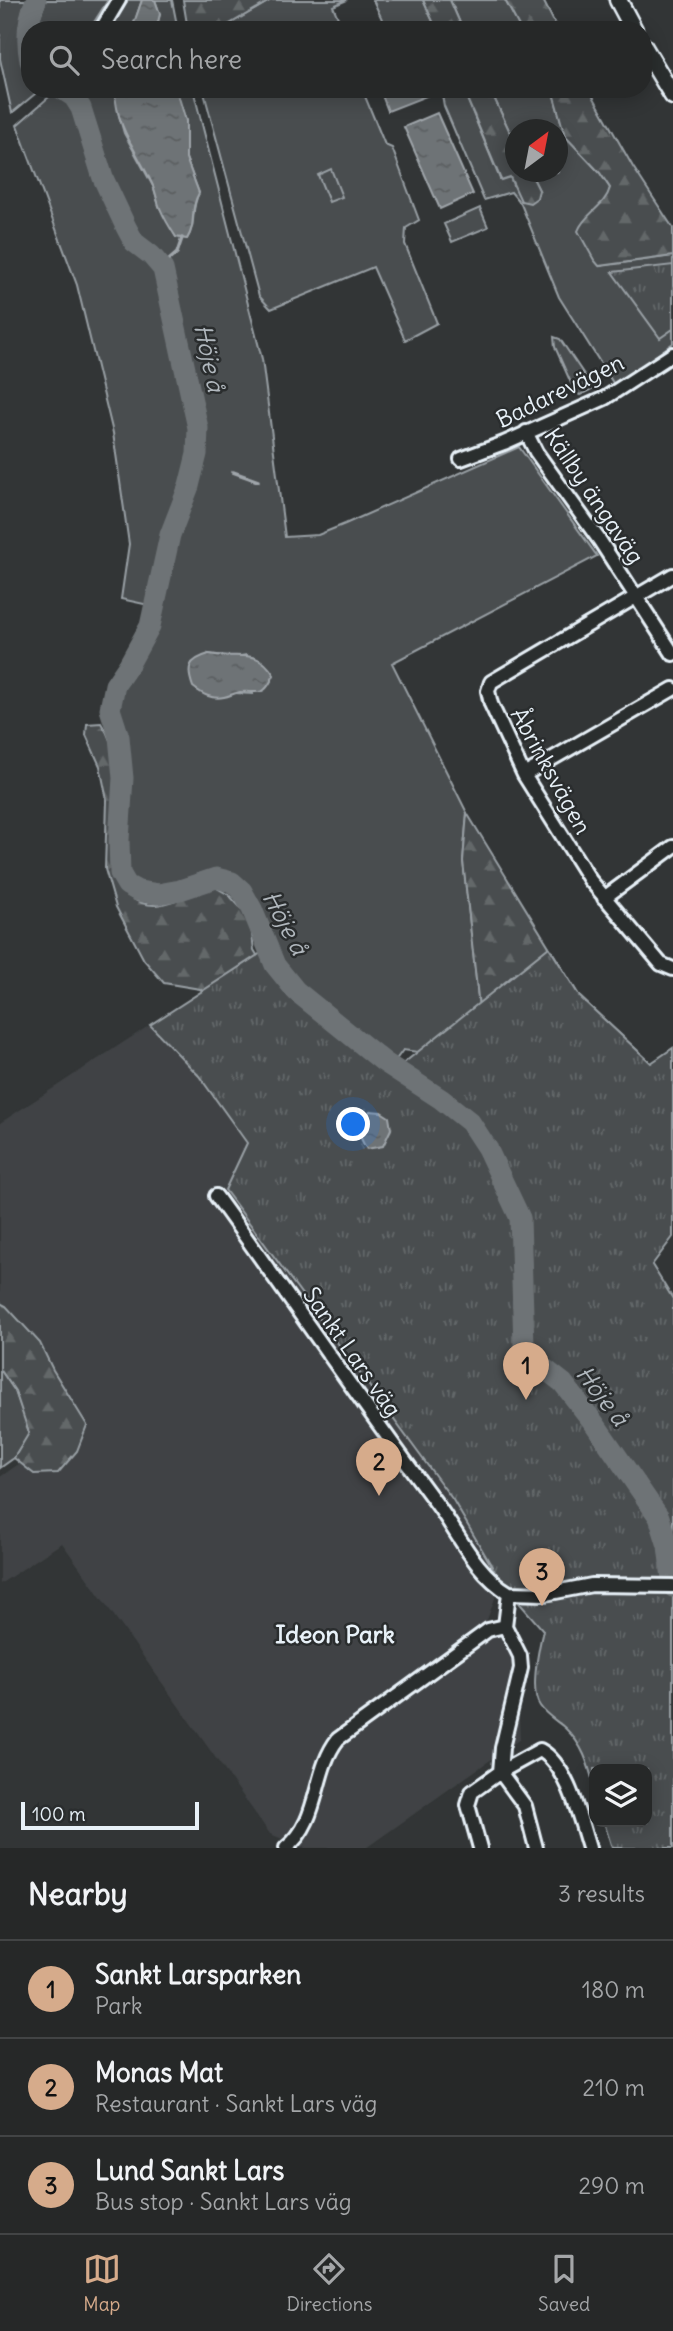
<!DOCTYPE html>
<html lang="en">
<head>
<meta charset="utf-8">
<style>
	:root { --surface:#262828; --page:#2e3030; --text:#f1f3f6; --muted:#a4a6a8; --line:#424445; --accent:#d6ab8b }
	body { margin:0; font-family:Delius,sans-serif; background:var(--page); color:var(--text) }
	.controls { position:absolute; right:21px; bottom:21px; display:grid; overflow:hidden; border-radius:14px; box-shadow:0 4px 18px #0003 }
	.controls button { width:63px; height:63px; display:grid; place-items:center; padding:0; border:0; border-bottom:2px solid var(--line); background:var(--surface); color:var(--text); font:35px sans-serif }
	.compass { position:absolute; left:505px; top:119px; width:63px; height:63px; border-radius:50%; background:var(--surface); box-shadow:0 4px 18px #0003; rotate:32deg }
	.scale { position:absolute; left:21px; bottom:18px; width:178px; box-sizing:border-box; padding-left:7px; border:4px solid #e8f1f8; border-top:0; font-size:19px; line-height:24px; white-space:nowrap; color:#e8f1f8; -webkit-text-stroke:5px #2a2d2e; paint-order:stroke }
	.you { position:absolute; left:354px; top:1125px; width:24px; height:24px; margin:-18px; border:5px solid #fff; border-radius:50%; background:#1a73e8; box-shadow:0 0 0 10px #1a73e833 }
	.badge { display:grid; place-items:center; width:46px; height:46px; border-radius:50%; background:var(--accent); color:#111; font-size:23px; font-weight:700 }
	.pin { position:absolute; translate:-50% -58px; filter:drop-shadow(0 2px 4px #0008) }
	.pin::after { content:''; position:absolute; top:37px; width:24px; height:21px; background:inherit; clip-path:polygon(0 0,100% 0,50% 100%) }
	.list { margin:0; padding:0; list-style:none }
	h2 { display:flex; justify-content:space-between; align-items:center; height:91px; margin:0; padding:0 28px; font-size:30px }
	h2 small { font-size:23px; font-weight:400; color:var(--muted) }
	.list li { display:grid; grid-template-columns:46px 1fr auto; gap:21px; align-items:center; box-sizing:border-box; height:98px; padding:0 28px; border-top:2px solid var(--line) }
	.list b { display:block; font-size:26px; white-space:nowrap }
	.list p { margin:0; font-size:23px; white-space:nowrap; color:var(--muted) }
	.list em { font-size:23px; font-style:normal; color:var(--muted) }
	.icon { flex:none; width:38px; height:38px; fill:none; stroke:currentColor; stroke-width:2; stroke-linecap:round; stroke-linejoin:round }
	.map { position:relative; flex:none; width:673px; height:1848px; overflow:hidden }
	.search { position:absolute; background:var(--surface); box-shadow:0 4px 18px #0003; left:21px; right:21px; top:21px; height:77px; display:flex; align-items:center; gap:18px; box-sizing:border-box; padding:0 24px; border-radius:28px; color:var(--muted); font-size:26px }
	.sheet { height:385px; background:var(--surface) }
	nav { display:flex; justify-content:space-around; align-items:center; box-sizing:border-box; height:98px; border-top:2px solid var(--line); background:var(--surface); font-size:19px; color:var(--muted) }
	nav a { display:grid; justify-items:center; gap:4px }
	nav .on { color:var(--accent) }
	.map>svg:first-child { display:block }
</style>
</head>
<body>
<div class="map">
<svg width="673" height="1848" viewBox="0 0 673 1848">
	<defs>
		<pattern id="forest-firs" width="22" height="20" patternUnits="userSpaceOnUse" patternTransform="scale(1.75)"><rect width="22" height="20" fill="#494d4f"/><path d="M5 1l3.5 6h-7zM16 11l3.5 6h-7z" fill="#636769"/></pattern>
		<pattern id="park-tufts" width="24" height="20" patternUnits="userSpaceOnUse" patternTransform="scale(1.75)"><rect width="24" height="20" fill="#494d4f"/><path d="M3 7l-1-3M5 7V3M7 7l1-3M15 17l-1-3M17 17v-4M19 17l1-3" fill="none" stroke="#636769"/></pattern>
		<pattern id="water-ripples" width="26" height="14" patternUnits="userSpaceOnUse" patternTransform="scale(1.75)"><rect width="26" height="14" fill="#6e7376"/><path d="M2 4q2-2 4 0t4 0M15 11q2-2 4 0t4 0" fill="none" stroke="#5a5e60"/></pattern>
	</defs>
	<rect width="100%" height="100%" fill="#323536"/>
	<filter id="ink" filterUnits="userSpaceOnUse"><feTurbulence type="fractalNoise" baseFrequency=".0143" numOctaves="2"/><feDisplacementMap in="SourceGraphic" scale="14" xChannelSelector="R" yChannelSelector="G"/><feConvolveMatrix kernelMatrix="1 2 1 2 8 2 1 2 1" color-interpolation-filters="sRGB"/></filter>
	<g filter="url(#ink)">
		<!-- built -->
		<path fill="#3f4244" d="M150 1025 199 1075 247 1144 501 1582 487 1620 517 1660 520 1739 366 1848H305L270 1834 62 1543 0 1584V1477L20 1463 34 1474 53 1370 40 1343 6 1306 0 1303V1123Z"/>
		<!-- grass -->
		<path fill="#494d4f" stroke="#989fa4" stroke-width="2" fill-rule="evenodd" d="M0 0H26C19 20 16 42 23 62 26 73 30 77 30 89H41L12 113 0 59Z
			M46 0H108L89 30H38V22Z
			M121 0H142L133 26 129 30H104Z
			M155 0H172L178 30H156L160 14Z
			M271 0H347L333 6 343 30H225L228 25Z
			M373 0H423L437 30H411L400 22 386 28Z
			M450 0H505L521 30H463Z
			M58 89H115L118 112 124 133 154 188 159 206 176 237 187 239C197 223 190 210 199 193L186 158V121L175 89H193L262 359 285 537 318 535 345 524 519 447 597 556 392 663 467 813 463 861 481 1025 418 1052 403 1050 395 1061C362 1040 302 992 280 960 265 938 265 910 247 889 213 849 178 903 139 884 132 881 127 877 125 869 119 839 129 809 129 779 129 766 126 750 124 737 121 721 115 708 118 691 120 682 128 676 133 669 142 656 148 641 156 627L149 605 121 599 129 544 113 433 77 285 17 125ZM209 654 235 657 247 655 253 694 235 693Z
			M203 89H362L385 145 392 148 419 220 406 228 405 244 437 323 405 340 373 267 271 309 259 296Z
			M441 89H463L500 179 510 177 513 185 539 190 530 172H558V130H516L515 143 490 89H552L565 136 600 173 610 188 608 197 596 209 600 266 673 256V343L615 386 559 297 521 204 511 192 484 200 444 106Z
			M480 208 488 227 452 242 444 224Z
			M554 337 560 339 591 385 592 389 580 395 575 392 555 347Z
			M0 1369 15 1391 30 1433 14 1458 0 1468Z"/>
		<!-- forest -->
		<path fill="url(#forest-firs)" stroke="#989fa4" stroke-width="2" d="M183 0H271L228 25 225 30H188Z
			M423 0H450L463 30H437Z
			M505 0H543L558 30H521Z
			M463 89H490L515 143 516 172H530L539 190 537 198 530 203 521 201 510 177 501 180Z
			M552 89H589L633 167 673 228V256L599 266 594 260 578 231C584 214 605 207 610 188L600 173 565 136Z
			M101 723C127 760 112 807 112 850 113 858 111 869 113 877 118 893 140 906 156 905 172 904 197 892 213 886L229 895 250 918 254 950 277 988 222 1007 200 989 164 983 144 960 116 907 105 869 107 800 100 766 86 735 87 724Z
			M467 813 580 997 651 1063 670 1061 673 1213 481 1025 463 861Z
			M0 1303 6 1306 40 1343 53 1370 87 1425 77 1451 58 1473 34 1474 14 1458 29 1433 15 1391 0 1369Z"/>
		<!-- park -->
		<path fill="url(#park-tufts)" stroke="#989fa4" stroke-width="2" d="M331 169 342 197 329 202 318 175Z
			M673 265V329L660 338 612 272Z
			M549 947 580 997 651 1063 673 1048V1237L652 1265 673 1299V1848H612L604 1822H647V1769H594V1786C588 1763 583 1745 565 1728 557 1721 546 1715 540 1706 529 1691 539 1647 543 1630L501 1582 453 1500 225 1190 247 1143 199 1076 150 1025 261 953 288 996 395 1070Z"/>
		<!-- water -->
		<path fill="url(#water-ripples)" stroke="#9fa5aa" stroke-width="2" d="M142 0H155L160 14 156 30H129L133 26Z
			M115 89H175L177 91 186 121V158L199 193C189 210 197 223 187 239L176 237C170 228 164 218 160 208 157 201 156 193 153 186 139 154 115 127 115 89Z
			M427 89 429 95 388 111 380 90Z
			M437 113 473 194 440 209 404 127Z
			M209 654C237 660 257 646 274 675 263 699 260 690 240 692 234 693 230 696 224 697 212 700 202 694 193 687 186 668 188 660 209 654Z
			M370 1111 381 1112 389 1117 391 1129 383 1146 367 1149C357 1136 357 1123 370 1111Z"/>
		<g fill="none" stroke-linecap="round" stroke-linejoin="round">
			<!-- stream -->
			<path stroke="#9fa5aa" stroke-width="3.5" d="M161 267 177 253 182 238
				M233 472 258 481"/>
			<!-- river -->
			<path stroke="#6e7376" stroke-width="21" d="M30 61C26 40 27 20 36 0
				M62 89 74 97 81 108 103 178 126 227 134 242 151 255 163 269 198 428 197 454 189 486 170 535 150 626 128 666 115 685 110 709 119 737 123 778 119 840 120 873 127 885 138 891 158 894 180 890 216 878 232 882 242 891 252 909 275 965 296 991 384 1062 441 1099 470 1122 487 1148 520 1218 524 1346 536 1362 563 1383 594 1423 659 1517 668 1546 673 1587"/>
			<defs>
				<path id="street" d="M101 30 119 0
					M526 432 536 452 600 541 673 654
					M461 459 504 443 605 398 673 354
					M673 575 491 682 488 691 491 704 524 775 590 880 661 964 673 969
					M524 775 673 689
					M604 898 673 847
					M216 1196C290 1298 361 1402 436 1503 459 1534 475 1573 509 1593
					M286 1848C321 1820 312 1772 338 1739L488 1630 505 1626
					M480 1848 468 1805 472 1792 500 1772 502 1748 521 1668 520 1656 505 1626 509 1593 545 1594 592 1585 673 1586
					M536 1848 525 1806 500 1772 540 1750C568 1765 580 1820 589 1848"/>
				<path id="secondary" d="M618 0 634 30
					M643 46 673 96"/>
			</defs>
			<!-- street casing -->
			<use href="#street" stroke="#e8f1f8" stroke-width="18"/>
			<!-- secondary casing -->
			<use href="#secondary" stroke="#e8f1f8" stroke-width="21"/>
			<!-- street -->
			<use href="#street" stroke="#2a2d2e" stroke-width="12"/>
			<!-- secondary -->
			<use href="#secondary" stroke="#2a2d2e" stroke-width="16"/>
		</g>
	</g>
	<g text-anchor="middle" stroke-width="5" stroke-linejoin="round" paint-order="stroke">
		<!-- street labels -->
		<g font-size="23" fill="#e8f1f8" stroke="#2a2d2e">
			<text transform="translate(560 391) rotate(-26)" y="8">Badarevägen</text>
			<text transform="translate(594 496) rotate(56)" y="8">Källby ängaväg</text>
			<text transform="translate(551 771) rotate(61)" y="8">Åbrinksvägen</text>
			<text transform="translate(352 1352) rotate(55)" y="8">Sankt Lars väg</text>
		</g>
		<!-- water labels -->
		<g font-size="24" font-style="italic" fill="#b1b8be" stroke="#2a2d2e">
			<text transform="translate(209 358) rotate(78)" y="8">Höje å</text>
			<text transform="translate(285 923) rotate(62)" y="8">Höje å</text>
			<text transform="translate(602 1396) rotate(52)" y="8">Höje å</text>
		</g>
		<!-- neighbourhood labels -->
		<g font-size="24" font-weight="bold" fill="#e8f1f8" stroke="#2a2d2e">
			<text x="335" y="1643">Ideon Park</text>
		</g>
	</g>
</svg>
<div class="controls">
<button><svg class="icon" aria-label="layers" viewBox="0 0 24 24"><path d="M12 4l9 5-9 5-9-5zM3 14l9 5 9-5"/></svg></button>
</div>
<svg class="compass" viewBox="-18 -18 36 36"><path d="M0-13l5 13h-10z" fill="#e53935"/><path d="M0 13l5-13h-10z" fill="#a4a6a8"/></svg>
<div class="scale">100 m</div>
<div class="you"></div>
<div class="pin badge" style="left:526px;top:1400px">1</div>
<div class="pin badge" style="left:379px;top:1496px">2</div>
<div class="pin badge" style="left:542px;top:1606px">3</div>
<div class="search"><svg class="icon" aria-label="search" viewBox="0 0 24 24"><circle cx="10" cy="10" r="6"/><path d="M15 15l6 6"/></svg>Search here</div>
</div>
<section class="sheet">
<h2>Nearby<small>3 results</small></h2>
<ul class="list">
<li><span class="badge">1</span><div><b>Sankt Larsparken</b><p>Park</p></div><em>180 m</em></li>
<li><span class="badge">2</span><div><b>Monas Mat</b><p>Restaurant · Sankt Lars väg</p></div><em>210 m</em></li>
<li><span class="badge">3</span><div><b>Lund Sankt Lars</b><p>Bus stop · Sankt Lars väg</p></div><em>290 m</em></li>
</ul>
</section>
<nav>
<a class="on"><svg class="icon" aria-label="map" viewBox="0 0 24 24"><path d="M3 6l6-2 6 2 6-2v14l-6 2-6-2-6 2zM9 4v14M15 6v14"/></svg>Map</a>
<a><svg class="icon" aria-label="directions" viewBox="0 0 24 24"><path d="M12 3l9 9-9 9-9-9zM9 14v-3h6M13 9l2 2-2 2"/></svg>Directions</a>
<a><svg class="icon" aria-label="saved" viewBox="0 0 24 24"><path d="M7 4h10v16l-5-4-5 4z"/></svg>Saved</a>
</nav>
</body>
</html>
